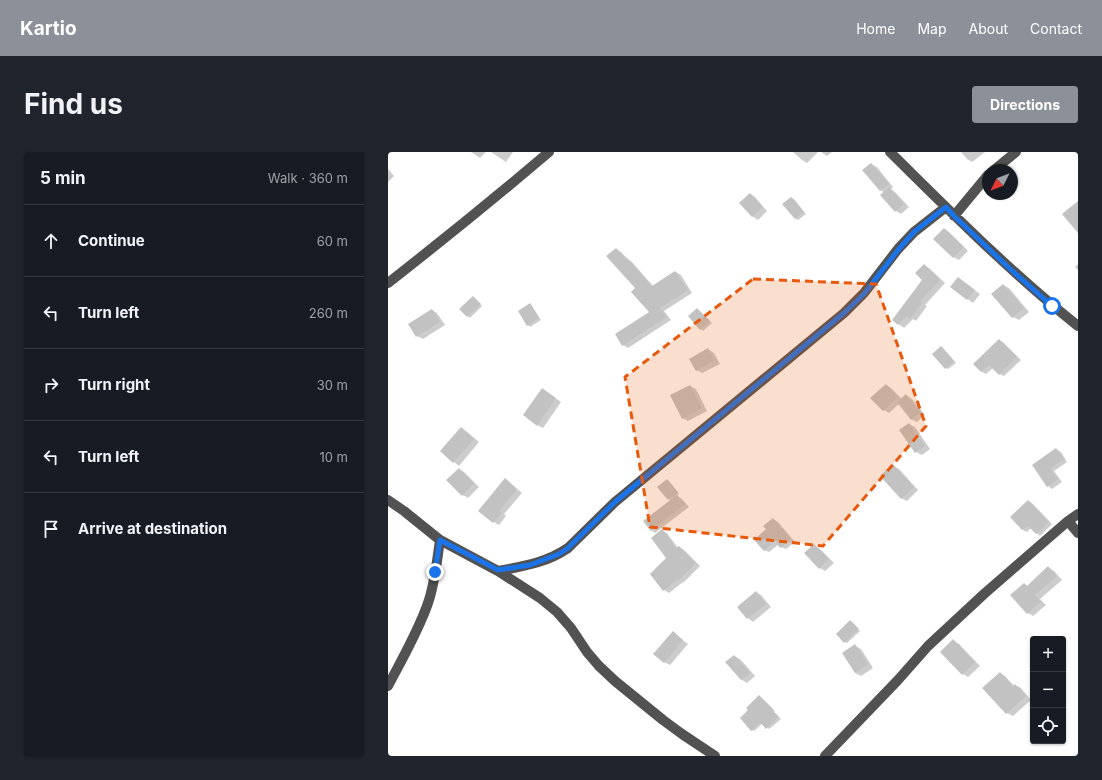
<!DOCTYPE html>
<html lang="en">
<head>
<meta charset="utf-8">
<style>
	:root { --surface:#171b24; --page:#20242c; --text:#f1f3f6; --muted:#9ea1a6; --line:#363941; --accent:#8c9099 }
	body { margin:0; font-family:Inter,sans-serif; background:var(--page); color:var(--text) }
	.controls { position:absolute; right:12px; bottom:12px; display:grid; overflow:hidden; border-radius:4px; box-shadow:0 1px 3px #0004 }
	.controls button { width:36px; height:36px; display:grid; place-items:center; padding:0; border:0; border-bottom:1px solid var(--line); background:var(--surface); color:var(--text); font:20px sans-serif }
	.compass { position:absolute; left:594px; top:12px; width:36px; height:36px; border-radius:50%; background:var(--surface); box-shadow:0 1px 3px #0004; rotate:228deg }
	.stop { position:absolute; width:12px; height:12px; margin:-9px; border:3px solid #1a73e8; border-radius:50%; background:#fff }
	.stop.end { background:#1a73e8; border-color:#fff; box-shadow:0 1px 4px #0008 }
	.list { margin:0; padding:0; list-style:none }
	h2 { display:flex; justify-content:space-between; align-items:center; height:52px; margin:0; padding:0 16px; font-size:17px }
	h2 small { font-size:13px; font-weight:400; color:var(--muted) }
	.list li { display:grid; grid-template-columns:26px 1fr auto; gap:12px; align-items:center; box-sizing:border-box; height:72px; padding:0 16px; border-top:1px solid var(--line) }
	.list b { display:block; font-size:15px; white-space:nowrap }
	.list em { font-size:13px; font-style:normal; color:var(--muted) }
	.icon { flex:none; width:22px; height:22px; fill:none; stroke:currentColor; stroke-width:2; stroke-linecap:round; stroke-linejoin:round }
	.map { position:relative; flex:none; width:690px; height:604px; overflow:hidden; border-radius:4px }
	header { display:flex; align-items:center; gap:24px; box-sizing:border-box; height:56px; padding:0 20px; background:var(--accent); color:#fff }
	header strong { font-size:19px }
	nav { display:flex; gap:22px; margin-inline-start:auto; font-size:14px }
	.intro { display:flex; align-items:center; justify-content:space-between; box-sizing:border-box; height:96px; padding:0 24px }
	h1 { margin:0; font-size:28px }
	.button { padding:10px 18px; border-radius:4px; background:var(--accent); color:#fff; font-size:14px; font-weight:700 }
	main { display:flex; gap:24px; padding:0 24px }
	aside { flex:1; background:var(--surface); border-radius:4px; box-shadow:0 1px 3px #0004 }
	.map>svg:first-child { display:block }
</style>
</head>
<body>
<header>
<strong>Kartio</strong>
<nav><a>Home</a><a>Map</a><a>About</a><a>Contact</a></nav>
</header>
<div class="intro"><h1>Find us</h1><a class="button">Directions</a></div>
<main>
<aside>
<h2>5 min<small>Walk · 360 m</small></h2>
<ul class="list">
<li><svg class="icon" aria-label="ahead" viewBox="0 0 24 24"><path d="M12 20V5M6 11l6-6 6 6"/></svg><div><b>Continue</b></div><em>60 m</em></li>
<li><svg class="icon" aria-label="left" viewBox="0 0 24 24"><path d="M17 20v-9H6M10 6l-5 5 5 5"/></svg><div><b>Turn left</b></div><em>260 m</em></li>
<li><svg class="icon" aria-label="right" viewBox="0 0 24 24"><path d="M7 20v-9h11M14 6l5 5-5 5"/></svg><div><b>Turn right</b></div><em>30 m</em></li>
<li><svg class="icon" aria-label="left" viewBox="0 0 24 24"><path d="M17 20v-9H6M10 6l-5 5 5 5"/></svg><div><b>Turn left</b></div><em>10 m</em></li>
<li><svg class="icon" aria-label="arrive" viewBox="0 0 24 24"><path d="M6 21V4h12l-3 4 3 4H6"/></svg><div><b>Arrive at destination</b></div></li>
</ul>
</aside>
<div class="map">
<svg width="690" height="604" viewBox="0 0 690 604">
	<rect width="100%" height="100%" fill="#fff"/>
	<!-- shadow -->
	<path fill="#0003" d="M83 0H98L92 6Z
		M103 0H125L118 10Z
		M405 0H430L419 11 414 8Z
		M433 0H444L439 4Z
		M573 0H597L584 10 579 7Z
		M483 12 489 15 505 35 503 37 507 40 521 55 513 62 508 59 497 41 492 38Z
		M0 17 6 24 0 30Z
		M362 42 367 45 379 59 370 68 364 64Z
		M403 46 406 47 418 62 410 68 408 67 396 52Z
		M556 77 561 80 580 99 571 108 565 105Z
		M228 97 233 100 241 108 244 110 265 134 288 120 293 123 304 141 276 159 283 168 240 196 235 193 263 160 248 136Z
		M690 112V118L687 115Z
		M536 113 541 116 557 131 537 153 539 154 528 169 525 167 516 176 505 168 535 127Z
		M570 126 592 142 585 151 564 135Z
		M615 133 621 136 641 160 631 168 625 165 605 142Z
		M85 145 94 154 82 166 72 157Z
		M142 152 144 154 153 168 142 175 140 173Z
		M309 157 324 171 315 179 301 164Z
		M44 158 49 161 57 173 35 187 29 184Z
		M611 188 616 191 633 208 616 224 612 222 605 216 598 222 594 220 587 212Z
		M553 195 555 196 568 211 560 217 558 216Z
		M320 197 326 201 332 212 314 221 309 218Z
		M498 233 503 236 514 247 518 243 524 247 537 263 529 270 523 267 511 252 501 261 496 258Z
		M302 234 308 237 319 259 300 269 294 266Z
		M160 241 173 250 155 276 149 273Z
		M521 272 527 275 542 297 534 303 528 300Z
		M73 276 78 279 91 290 71 314 66 310 53 299Z
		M668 297 673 300 679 310 666 319 674 330 664 337 660 334 645 313Z
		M505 314 511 317 530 338 519 349 513 346Z
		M71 317 76 320 91 335 80 346 75 343Z
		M117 328 122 331 134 341 116 362 118 364 111 373 106 370Z
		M281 330 291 342 289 344 294 347 301 355 267 381 263 378 283 349 281 347Z
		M640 349 644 351 664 372 652 384 643 376 639 380 635 378 623 365Z
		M385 367 390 370 407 390 398 397 393 395 391 392 381 400 376 398 379 377Z
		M274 379 279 381 290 396 291 395 296 398 312 414 295 431V430L281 441 276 438 263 423 280 406Z
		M426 393 432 397 446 411 437 419 432 416Z
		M660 416 666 419 674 428 652 447 658 453 645 464 640 461 636 432 640 434Z
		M368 440 373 443 383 455 365 470 360 466Z
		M465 471 472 479 459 491 457 490Z
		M285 481 300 492 282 513 276 510Z
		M565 489 571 492 592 514 580 525 575 522 553 500Z
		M467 494 473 497 485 516 473 524 467 521Z
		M346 504 352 507 367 524 359 531 354 528 339 510Z
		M612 521 617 524 626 534 627 533 633 536 643 548 625 564 619 561 596 536Z
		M371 544 387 559 386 560 393 567 381 577 375 571 366 579 363 578 362 558Z"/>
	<!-- building -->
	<path fill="#c2c2c2" d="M483 11 501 32 492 39 474 18Z
		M501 35 516 52 507 60 492 43Z
		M362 41 375 55 364 65 351 51Z
		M403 45 416 60 407 67 394 52Z
		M690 49V81L674 62Z
		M556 76 576 95 565 106 545 87Z
		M228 96 238 107 239 106 264 134 287 119 300 138 272 156 279 165 234 194 227 182 261 160 243 140 247 136 218 104Z
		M536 112 552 128 532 149 534 151 522 167 519 164 510 173 504 168 534 128 527 121Z
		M570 125 587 138 579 148 562 135Z
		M615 132 636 156 624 166 603 142Z
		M85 144 93 152 79 165 71 157Z
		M142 151 151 166 139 174 130 159Z
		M309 156 322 169 312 178 300 164Z
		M44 157 52 170 28 185 20 172Z
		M611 187 629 205 611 223 601 213 593 220 585 212Z
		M553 194 566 209 557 217 544 202Z
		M320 196 327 208 308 219 301 207Z
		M498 232 510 245 495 259 482 246Z
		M302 233 314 256 294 267 282 243Z
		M154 236 168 246 149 274 135 263Z
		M518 242 532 260 523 268 509 250Z
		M521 271 537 294 527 301 511 278Z
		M73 275 86 287 65 311 52 299Z
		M668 296 676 307 662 316 670 327 659 335 644 313Z
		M505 312 526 335 513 347 492 324Z
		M71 316 86 331 74 344 58 328Z
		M117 326 129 337 111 359 114 361 105 371 90 359Z
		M279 327 290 340 280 348 269 335Z
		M289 343 297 352 263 379 255 369Z
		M640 348 661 370 648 382 640 374 634 378 622 365Z
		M385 366 403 387 392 396 387 389 376 399 366 388 378 377 375 374Z
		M274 377 288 396 291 394 308 411 290 429 289 428 275 439 262 422 278 406 263 386Z
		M426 392 441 407 431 417 416 401Z
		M660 414 669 424 647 443 653 450 639 462 622 443 636 431 639 434Z
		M368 439 378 452 359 467 349 455Z
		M462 468 471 477 456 491 448 482Z
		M285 479 295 488 276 511 265 502Z
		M565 487 587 510 574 523 552 500Z
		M467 492 480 512 467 521 454 501Z
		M346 503 362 521 353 528 337 510Z
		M612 520 625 534 627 532 638 544 618 562 594 536Z
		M371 543 385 557 384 558 391 565 378 577 372 570 363 579 352 566 360 558 358 556Z"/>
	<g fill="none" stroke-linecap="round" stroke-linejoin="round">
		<!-- minor -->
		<path stroke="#525252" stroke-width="10" d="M502 0C563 60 623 121 690 174
			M606 18 628 0
			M566 64 600 23
			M0 131C55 88 108 45 161 0
			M0 348 16 359 52 388 110 419 152 446 169 460 183 476 199 500 211 514 227 529 275 568 294 582 327 604
			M680 369 690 381
			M110 419C136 414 158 411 180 396L227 350 456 161 476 141 510 97 526 80 558 55
			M0 534C14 507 30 480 40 451 47 431 49 408 52 388
			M437 604 510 528 540 494 596 442 680 369 690 362"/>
	</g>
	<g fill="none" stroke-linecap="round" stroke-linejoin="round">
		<!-- route -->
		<path stroke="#1a73e8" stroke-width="5" d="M47 420 52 388 110 418 142 413 171 402 180 396 227 350 456 161 476 142 510 98 526 80 558 55 566 64 621 116 664 154"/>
	</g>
	<!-- marked area -->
	<path fill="#e8590c" fill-opacity="0.2" stroke="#e8590c" stroke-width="3" stroke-dasharray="8 5" stroke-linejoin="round" d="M365 127 488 132 538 274 435 394 262 375 237 225Z"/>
</svg>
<div class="controls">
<button>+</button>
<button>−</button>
<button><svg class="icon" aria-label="locate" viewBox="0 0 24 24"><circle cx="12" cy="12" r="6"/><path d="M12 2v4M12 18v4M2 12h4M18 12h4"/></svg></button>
</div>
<svg class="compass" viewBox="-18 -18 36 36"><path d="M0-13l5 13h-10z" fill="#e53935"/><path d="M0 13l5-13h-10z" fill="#9ea1a6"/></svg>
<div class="stop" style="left:664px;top:154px"></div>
<div class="stop end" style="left:47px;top:420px"></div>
</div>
</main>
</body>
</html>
